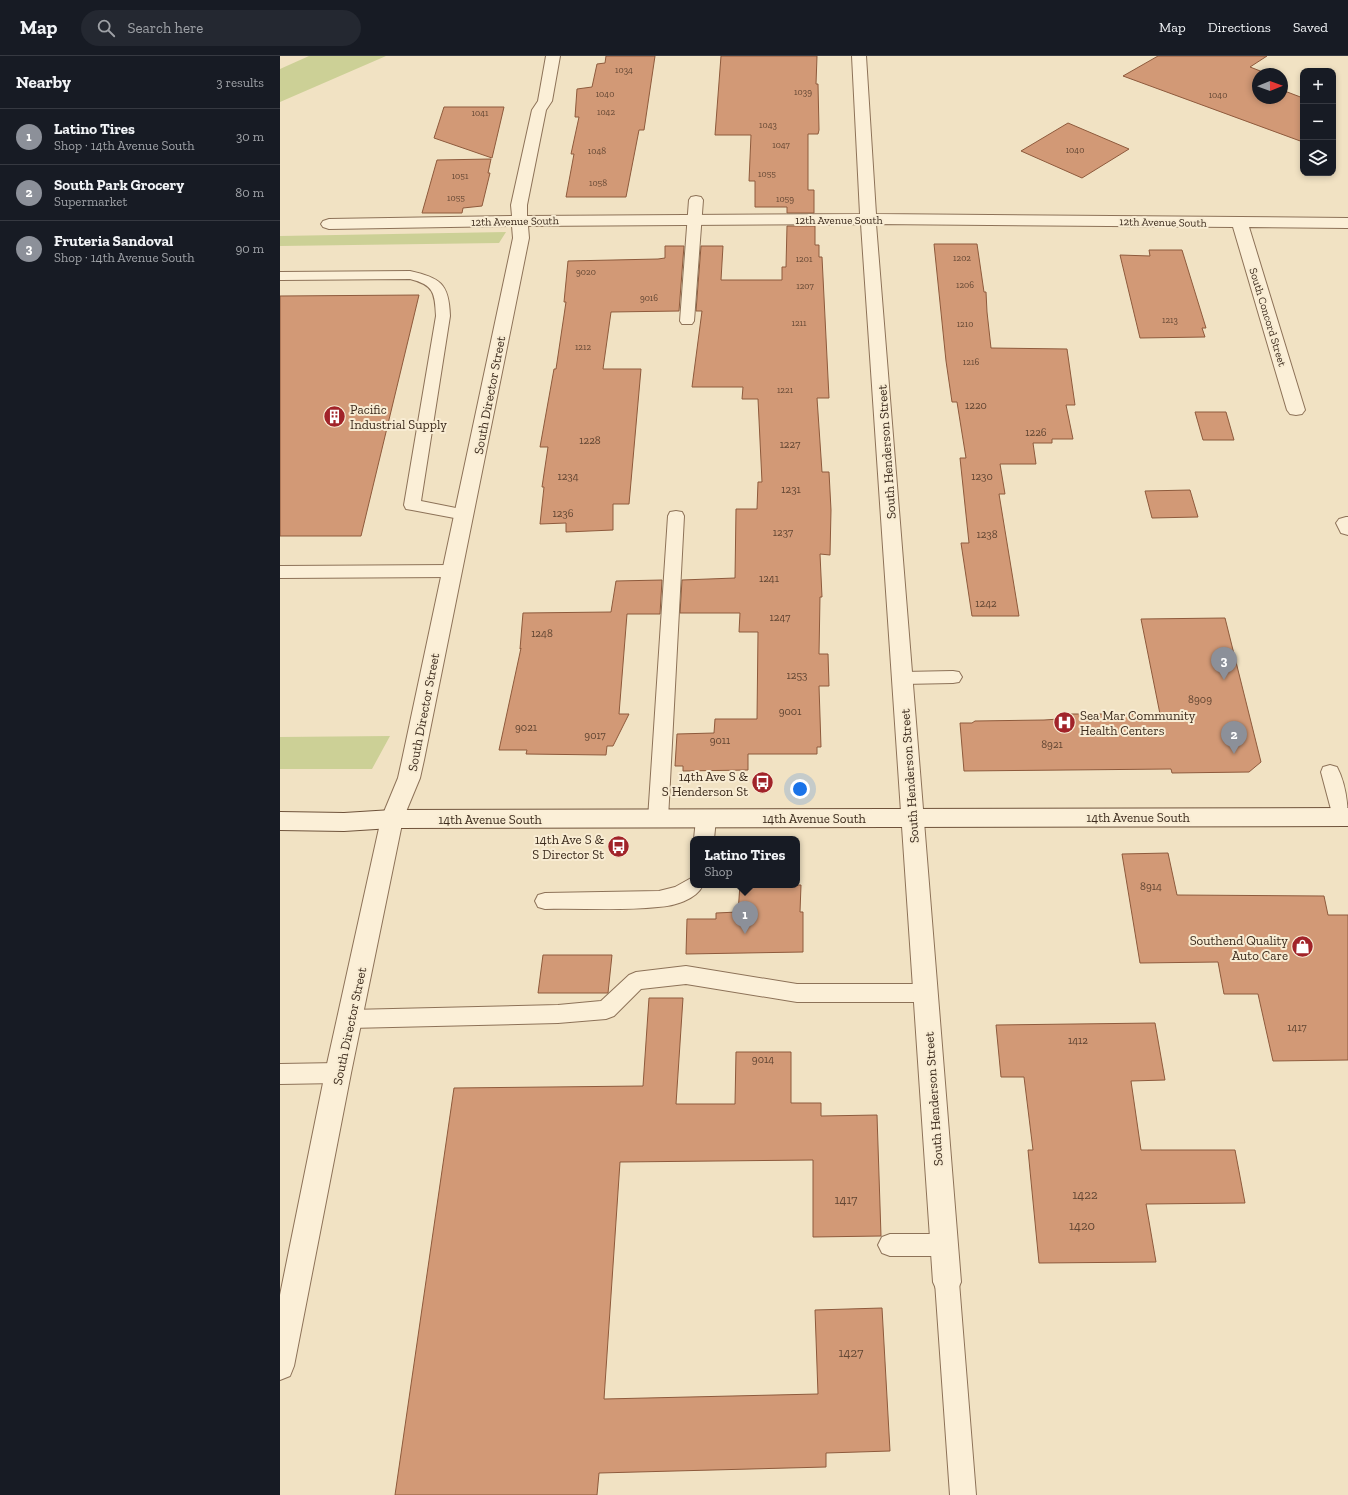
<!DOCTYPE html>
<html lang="en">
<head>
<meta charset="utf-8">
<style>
	:root { --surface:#171b24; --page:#242831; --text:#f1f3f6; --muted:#9ea1a6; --line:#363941; --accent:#8c9099 }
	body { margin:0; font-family:"Zilla Slab",serif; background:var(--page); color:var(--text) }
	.controls { position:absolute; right:12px; top:12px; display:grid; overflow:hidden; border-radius:8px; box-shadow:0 2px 6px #0003 }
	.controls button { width:36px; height:36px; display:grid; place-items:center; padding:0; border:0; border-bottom:1px solid var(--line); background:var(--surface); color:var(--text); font:20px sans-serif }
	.compass { position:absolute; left:972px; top:12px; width:36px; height:36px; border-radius:50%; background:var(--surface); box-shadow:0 2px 6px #0003; rotate:89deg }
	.you { position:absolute; left:520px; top:733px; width:14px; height:14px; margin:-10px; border:3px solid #fff; border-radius:50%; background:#1a73e8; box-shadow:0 0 0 6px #1a73e833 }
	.badge { display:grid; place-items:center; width:26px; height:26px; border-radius:50%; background:var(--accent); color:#fff; font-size:13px; font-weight:700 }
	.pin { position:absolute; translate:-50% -33px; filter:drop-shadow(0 1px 2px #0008) }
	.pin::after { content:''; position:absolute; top:21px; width:14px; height:12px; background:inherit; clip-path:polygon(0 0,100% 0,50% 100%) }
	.popup { position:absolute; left:410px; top:780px; width:110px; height:52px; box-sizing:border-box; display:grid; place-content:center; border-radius:8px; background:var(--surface); filter:drop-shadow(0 1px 3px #0005); font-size:13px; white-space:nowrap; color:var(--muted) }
	.popup b { font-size:15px; color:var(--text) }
	.popup::after { content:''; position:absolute; left:50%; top:100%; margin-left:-8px; border:8px solid transparent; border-top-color:var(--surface) }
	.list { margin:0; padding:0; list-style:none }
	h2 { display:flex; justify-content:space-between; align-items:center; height:52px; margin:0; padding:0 16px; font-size:17px }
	h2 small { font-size:13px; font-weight:400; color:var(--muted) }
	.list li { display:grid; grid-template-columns:26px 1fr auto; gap:12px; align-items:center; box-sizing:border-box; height:56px; padding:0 16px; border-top:1px solid var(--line) }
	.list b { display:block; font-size:15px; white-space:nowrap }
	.list p { margin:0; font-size:13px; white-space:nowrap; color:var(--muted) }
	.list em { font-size:13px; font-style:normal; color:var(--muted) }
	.icon { flex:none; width:22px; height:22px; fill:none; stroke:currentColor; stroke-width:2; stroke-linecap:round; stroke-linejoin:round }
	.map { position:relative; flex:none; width:1068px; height:1439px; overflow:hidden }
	header { display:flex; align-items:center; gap:24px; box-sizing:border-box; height:56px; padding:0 20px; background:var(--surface); border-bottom:1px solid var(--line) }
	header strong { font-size:19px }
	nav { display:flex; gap:22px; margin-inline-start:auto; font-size:14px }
	.search { width:280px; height:36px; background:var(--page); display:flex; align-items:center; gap:10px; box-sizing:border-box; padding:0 14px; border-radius:22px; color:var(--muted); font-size:15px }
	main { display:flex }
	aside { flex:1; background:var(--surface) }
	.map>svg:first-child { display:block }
</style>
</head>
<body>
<header>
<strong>Map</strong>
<div class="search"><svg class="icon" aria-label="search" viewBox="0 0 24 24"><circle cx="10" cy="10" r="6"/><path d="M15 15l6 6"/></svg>Search here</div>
<nav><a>Map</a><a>Directions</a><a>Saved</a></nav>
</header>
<main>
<aside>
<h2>Nearby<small>3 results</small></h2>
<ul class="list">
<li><span class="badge">1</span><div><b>Latino Tires</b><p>Shop · 14th Avenue South</p></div><em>30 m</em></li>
<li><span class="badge">2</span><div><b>South Park Grocery</b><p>Supermarket</p></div><em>80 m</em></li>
<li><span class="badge">3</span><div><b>Fruteria Sandoval</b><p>Shop · 14th Avenue South</p></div><em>90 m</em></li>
</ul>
</aside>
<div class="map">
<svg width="1068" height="1439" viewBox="0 0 1068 1439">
	<rect width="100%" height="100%" fill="#f1e2c3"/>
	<!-- green -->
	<path fill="#ccd096" d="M29 0H106L0 46V13Z
		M226 176 219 187 0 190V180Z
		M110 680 92 713H0V681Z"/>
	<!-- building -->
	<path fill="#d29976" stroke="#8e5a3c" d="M326 0H375L364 74H359L346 141H286L294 98H291L299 61H295L297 33 312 31 317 8 325 7Z
		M441 0H537L536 28H538L539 74 538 78H528V134H534V157H507V151H475V125H469L471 79H435Z
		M878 0H987L970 11 988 18H978V42H1002V34L1023 42V86L843 20Z
		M164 51H224L212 102 154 82Z
		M788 67 849 93 802 122 741 95Z
		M211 103 208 117H210L202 150 183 152 182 157H142L157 104Z
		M507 170H535V189H539V201H542L549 342H537L542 416H549L551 454 550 499 540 498 542 541H540L539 598H548L549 630H539L541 691H537V698H468V714L403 715V710H395L397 678 434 677 435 663H477L478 576H459L460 557H400L402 524 455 522 456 453H477L478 426H482L478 343H462L463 331H412L422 255H416L421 190H443L441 224H502V211H506Z
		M654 188H697L704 236H706L707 256 711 292 787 293 795 349H786L793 383H772V387H753L756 408H720L725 438H719L739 560H692L681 487H689L680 402H686L677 346H672L666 305Z
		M385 190H404L399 255 331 256 323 313H361L349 448H333V474L286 476V467L260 468 264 431H262L268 391H260L274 313H276L286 246H284L288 205 378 203 385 202Z
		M869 194H902L926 272H922L925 281 860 282 840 199 870 200Z
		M139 239 81 480H0V240Z
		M915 356H946L954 384H923Z
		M910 434 918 461 872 462 865 435Z
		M382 524 380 558H347L339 658H349L333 690H327L326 699 246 698 247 694H219L241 592 240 593 243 557 331 556 336 525Z
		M945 562 981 706 969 716 892 717 891 713 684 715 680 667H692L695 665 764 664 779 663V658H880L861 563Z
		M888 797 897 839 1044 840 1048 859H1068V1004L993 1005 978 938H944L938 906 860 907 842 798Z
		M460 829H521L520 856H523V896L406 898 407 863H436V857L458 856Z
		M263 899H332L328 937H258Z
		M369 942H403L396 1048H455L456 996H511V1047H541V1060L597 1059 601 1180 533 1181V1104L340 1106 324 1343 538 1338 535 1254 602 1252 610 1395 546 1397V1411L319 1417 317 1439H115L174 1032 363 1030Z
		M875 967 885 1024 851 1025 861 1094H955L965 1147 866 1148 876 1206 759 1207 748 1094H753L744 1021H721L716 969Z"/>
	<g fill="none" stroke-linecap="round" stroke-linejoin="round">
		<defs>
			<path id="lane" d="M416 140 421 141 423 144 414 265 412 268H402L400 265 409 144 411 141Z
				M130 215C160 222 169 227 170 260L141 445 191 455 193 459 191 463 185 464 132 454 126 453 124 449 156 260C155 237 154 229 130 223L0 224V216Z
				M396 455 402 456 404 460 388 763 385 768 378 771 371 768 368 763 388 460 390 456Z
				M171 509 177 511 179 515 177 519 171 521 0 522V510Z
				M673 615 679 616 682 621 679 626 673 627 623 628 617 627 614 622 617 617 623 616Z
				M1050 709 1057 711C1066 728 1068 748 1068 767L1063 768 1056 766 1053 761 1041 716 1043 711Z
				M426 755 433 758 436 763 434 783H414L416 763 419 758Z
				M413 821V829H423C416 844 394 850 378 851 341 855 302 852 265 853L258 851 255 845 258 839 265 837 379 835 395 831Z
				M406 910 517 928H645L652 931 656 937 652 943 645 946H517L406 928 361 933 334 960 326 963 278 967 70 972 62 969 59 963 62 957 70 954 278 949 321 945 349 919 356 916Z
				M58 1007 66 1010 69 1017 66 1024 58 1027 0 1028V1008Z
				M610 1178H664L672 1181 676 1189 672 1197 664 1200H610L602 1197 598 1189 602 1181Z
				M667 1215 676 1218 679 1226 696 1439H670L655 1226 658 1218Z"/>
			<path id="street" d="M266 0H280L272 45 266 54 247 149V160L580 158 572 0H586L596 158 1068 162V172L969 171 1025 354 1022 358 1016 359 1010 358 1007 354 953 171 596 168 681 1226 677 1235 667 1239 657 1235 653 1226 581 168 248 170 249 182 144 704 140 722 123 763 71 1017 14 1310 10 1320 0 1324V1239L45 1017 101 763 118 722 122 704 233 182 232 170 49 173 43 171 41 168 43 165 49 163 232 160 231 149 252 54 258 45Z
				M1066 461H1068V479L1061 477 1056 467 1059 463Z"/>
			<path id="secondary" d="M1068 752V770L112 772 64 775 0 774V756L64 757 112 754Z"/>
		</defs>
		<!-- lane casing -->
		<use href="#lane" stroke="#8d7258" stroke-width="2"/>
		<!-- street casing -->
		<use href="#street" stroke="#8d7258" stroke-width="2"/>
		<!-- secondary casing -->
		<use href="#secondary" stroke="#6f533b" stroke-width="2"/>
		<!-- lane -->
		<use href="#lane" fill="#fbefd7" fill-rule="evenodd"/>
		<!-- street -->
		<use href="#street" fill="#fbefd7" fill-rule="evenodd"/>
		<!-- secondary -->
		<use href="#secondary" fill="#fbefd7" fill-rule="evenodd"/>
	</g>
	<!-- icons -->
	<defs>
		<symbol id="building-disc" viewBox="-11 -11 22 22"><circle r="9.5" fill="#a12329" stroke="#f8ecd3"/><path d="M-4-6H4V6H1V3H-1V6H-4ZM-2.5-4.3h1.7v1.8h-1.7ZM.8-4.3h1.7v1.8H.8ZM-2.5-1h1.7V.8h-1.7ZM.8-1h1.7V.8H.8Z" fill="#fff"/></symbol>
		<symbol id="hospital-disc" viewBox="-11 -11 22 22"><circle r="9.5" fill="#a12329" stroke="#f8ecd3"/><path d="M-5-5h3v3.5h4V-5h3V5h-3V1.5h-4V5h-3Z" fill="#fff"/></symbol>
		<symbol id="bus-disc" viewBox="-11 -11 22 22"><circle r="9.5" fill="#a12329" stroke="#f8ecd3"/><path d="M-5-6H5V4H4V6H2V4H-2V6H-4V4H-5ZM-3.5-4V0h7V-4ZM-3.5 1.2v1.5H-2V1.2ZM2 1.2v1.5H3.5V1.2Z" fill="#fff"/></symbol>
		<symbol id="shop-disc" viewBox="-11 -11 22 22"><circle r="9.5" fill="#a12329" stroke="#f8ecd3"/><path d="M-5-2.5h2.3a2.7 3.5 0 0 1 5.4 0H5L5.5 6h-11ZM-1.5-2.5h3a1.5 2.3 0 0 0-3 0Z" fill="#fff"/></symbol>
	</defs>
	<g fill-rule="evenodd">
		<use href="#building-disc" x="42" y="348" width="25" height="25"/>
		<use href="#hospital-disc" x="772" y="654" width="25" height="25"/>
		<use href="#bus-disc" x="470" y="714" width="25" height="25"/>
		<use href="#bus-disc" x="326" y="778" width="25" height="25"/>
		<use href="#shop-disc" x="1010" y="878" width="25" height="25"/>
	</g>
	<g text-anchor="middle" stroke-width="4" stroke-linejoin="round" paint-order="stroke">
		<!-- far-number labels -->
		<g font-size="9" fill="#624633">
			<text x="344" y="17">1034</text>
			<text x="523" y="39">1039</text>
			<text x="325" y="41">1040</text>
			<text x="938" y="42">1040</text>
			<text x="326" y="59">1042</text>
			<text x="200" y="60">1041</text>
			<text x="488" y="72">1043</text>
			<text x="501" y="92">1047</text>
			<text x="795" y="97">1040</text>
			<text x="317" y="98">1048</text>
			<text x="487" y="121">1055</text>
			<text x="180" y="123">1051</text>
			<text x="318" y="130">1058</text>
			<text x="176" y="145">1055</text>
			<text x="505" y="146">1059</text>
			<text x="682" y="205">1202</text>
			<text x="524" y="206">1201</text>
			<text x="306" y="219">9020</text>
			<text x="685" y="232">1206</text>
			<text x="525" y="233">1207</text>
			<text x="369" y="245">9016</text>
			<text x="890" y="267">1213</text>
			<text x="519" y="270">1211</text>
			<text x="685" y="271">1210</text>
			<text x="303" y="294">1212</text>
			<text x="691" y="309">1216</text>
			<text x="505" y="337">1221</text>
		</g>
		<!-- far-street labels -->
		<g font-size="11" fill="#3c2b1d" stroke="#f8ecd3">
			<text x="559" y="168">12th Avenue South</text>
			<text transform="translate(235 165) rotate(-1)" y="4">12th Avenue South</text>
			<text transform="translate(883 166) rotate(1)" y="4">12th Avenue South</text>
			<text transform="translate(988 261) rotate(73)" y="4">South Concord Street</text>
		</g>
		<!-- number labels -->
		<g font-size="11" fill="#624633">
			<text x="696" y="353">1220</text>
			<text x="756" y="380">1226</text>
			<text x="310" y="388">1228</text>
			<text x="510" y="392">1227</text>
			<text x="288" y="424">1234</text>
			<text x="702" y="424">1230</text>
			<text x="511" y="437">1231</text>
			<text x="283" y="461">1236</text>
			<text x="503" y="480">1237</text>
			<text x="707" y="482">1238</text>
			<text x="489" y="526">1241</text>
			<text x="706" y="551">1242</text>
			<text x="500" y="565">1247</text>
			<text x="262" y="581">1248</text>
			<text x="517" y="623">1253</text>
			<text x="920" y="647">8909</text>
			<text x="510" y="659">9001</text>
			<text x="246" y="675">9021</text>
			<text x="315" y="683">9017</text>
			<text x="440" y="688">9011</text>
			<text x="772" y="692">8921</text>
			<text x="871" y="834">8914</text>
			<text x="1017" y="975">1417</text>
			<text x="798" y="988">1412</text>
			<text x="483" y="1007">9014</text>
		</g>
		<!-- street labels -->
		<g font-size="13" fill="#3c2b1d" stroke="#f8ecd3">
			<text transform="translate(209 339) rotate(-79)" y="5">South Director Street</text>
			<text transform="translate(606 396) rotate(-94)" y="5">South Henderson Street</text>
			<text transform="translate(143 656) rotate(-79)" y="5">South Director Street</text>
			<text transform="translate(629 720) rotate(-94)" y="5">South Henderson Street</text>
			<text x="858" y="766">14th Avenue South</text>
			<text x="534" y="767">14th Avenue South</text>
			<text x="210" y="768">14th Avenue South</text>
			<text transform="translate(69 970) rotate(-78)" y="5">South Director Street</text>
			<text transform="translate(653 1043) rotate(-94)" y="5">South Henderson Street</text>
		</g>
		<!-- poi labels -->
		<g font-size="13" fill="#3c2b1d" stroke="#f8ecd3" text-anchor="end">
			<text x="70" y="358" text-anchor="start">Pacific<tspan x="70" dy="15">Industrial Supply</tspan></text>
			<text x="800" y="664" text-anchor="start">Sea Mar Community<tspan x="800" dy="15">Health Centers</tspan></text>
			<text x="468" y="725">14th Ave S &amp;<tspan x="468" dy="15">S Henderson St</tspan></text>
			<text x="324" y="788">14th Ave S &amp;<tspan x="324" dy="15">S Director St</tspan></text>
			<text x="1008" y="889">Southend Quality<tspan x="1008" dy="15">Auto Care</tspan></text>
		</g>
		<!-- near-number labels -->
		<g font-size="13" fill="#624633">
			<text x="805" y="1143">1422</text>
			<text x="566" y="1148">1417</text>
			<text x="802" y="1174">1420</text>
			<text x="571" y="1301">1427</text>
		</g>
	</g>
</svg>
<div class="controls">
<button>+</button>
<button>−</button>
<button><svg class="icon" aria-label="layers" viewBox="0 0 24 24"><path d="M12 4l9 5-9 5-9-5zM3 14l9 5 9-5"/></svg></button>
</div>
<svg class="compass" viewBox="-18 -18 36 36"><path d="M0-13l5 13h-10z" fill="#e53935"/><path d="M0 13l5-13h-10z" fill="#9ea1a6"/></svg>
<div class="you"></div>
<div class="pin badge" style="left:465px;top:878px">1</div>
<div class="popup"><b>Latino Tires</b>Shop</div>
<div class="pin badge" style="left:954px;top:698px">2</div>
<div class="pin badge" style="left:944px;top:624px">3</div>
</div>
</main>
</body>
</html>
